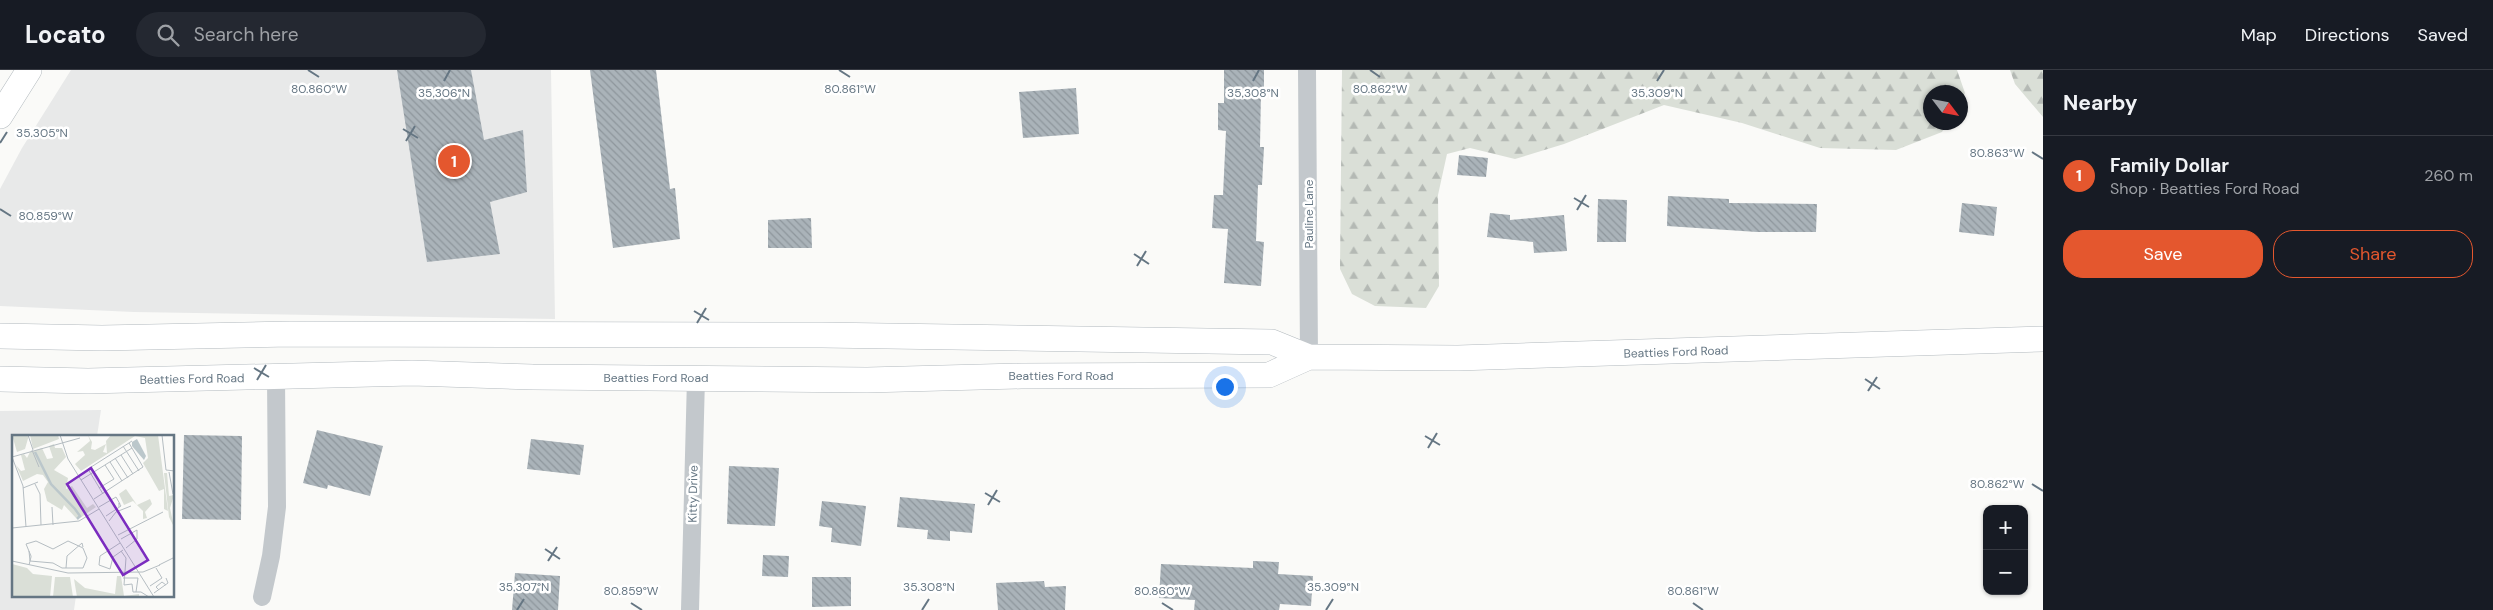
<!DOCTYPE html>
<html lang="en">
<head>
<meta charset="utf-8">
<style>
	:root { --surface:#171b24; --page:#242831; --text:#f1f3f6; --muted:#9ea1a6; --line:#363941; --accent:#e4572e }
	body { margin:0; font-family:"DM Sans",sans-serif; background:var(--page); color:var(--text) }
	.controls { position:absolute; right:15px; bottom:15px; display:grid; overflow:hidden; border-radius:10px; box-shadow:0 1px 4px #0004 }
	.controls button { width:45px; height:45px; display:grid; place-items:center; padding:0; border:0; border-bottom:1px solid var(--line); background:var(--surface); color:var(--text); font:25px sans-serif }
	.compass { position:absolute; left:1923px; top:15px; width:45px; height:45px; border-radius:50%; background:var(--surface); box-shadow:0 1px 4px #0004; rotate:122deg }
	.you { position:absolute; left:1224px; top:316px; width:18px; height:18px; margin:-12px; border:4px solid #fff; border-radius:50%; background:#1a73e8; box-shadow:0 0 0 8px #1a73e833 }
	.badge { display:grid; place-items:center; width:32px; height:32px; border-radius:50%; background:var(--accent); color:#fff; font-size:16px; font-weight:700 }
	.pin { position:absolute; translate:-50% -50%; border:2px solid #fff; box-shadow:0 1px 5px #0006 }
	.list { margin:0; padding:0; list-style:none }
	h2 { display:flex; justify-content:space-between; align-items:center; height:65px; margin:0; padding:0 20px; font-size:21px }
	h2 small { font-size:16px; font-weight:400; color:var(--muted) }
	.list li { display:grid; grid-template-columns:32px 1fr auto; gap:15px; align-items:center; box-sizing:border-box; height:80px; padding:0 20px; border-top:1px solid var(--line) }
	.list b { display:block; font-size:19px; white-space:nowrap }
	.list p { margin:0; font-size:16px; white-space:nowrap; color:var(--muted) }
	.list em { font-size:16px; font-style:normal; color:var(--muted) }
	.actions { display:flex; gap:10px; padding:15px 20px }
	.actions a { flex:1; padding:11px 0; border:1px solid var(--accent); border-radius:20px; text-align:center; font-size:18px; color:var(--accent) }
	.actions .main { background:var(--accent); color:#fff }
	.icon { flex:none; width:28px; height:28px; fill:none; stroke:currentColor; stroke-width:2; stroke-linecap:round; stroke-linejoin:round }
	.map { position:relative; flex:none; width:2043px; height:540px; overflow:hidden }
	header { display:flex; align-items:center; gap:30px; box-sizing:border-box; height:70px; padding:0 25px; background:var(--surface); border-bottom:1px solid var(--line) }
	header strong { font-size:24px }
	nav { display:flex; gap:28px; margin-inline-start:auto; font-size:18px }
	.search { width:350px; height:45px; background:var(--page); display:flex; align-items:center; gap:12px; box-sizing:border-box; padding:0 18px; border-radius:28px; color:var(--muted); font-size:19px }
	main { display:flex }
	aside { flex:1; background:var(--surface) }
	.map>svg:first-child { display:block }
</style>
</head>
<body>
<header>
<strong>Locato</strong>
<div class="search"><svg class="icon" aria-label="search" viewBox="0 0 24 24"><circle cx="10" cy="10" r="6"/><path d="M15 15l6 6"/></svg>Search here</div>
<nav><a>Map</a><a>Directions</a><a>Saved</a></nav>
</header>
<main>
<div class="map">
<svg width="2043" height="540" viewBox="0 0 2043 540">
	<defs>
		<pattern id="forest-firs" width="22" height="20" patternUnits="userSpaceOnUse" patternTransform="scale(1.25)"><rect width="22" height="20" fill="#dadfd7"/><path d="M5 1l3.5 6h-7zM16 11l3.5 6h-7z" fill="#b4b9b4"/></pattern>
		<pattern id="building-back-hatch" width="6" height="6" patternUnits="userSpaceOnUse" patternTransform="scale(1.25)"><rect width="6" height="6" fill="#aab3b9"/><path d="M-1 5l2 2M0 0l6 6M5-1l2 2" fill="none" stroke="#8e969c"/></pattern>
	</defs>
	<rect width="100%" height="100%" fill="#fafaf8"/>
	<!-- built -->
	<path fill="#e8e9e9" d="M71 0H551L555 249 134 242 0 236V119L22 78Z
		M101 340 97 366H14V526H76L74 540H0V341Z"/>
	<!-- forest -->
	<path fill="url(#forest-firs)" d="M1342 0H1957L1965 23 1961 31 1960 22H1930V52L1947 53 1942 62 1896 80 1820 78 1742 53 1664 35 1564 74 1515 89 1470 78 1447 84 1438 125 1439 216 1426 238 1375 236 1352 224 1340 199Z
		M2010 0H2043V47L2015 14Z"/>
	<!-- building -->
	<path fill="url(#building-back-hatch)" d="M397 0H471L484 70 523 60 527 122 490 132 500 184 427 192Z
		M590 0H656L670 119 675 118 680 169 613 178Z
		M1224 0H1264V20H1261L1260 77H1264L1262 115H1258L1256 171 1264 172 1261 216 1224 213 1228 159 1212 158 1214 125H1223L1226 61 1218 60V33H1224Z
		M1076 18 1079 64 1023 68 1019 22Z
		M1459 85 1488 88 1486 107 1457 105Z
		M1668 126 1729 129V133L1817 134 1816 162H1757L1667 156Z
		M1598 129 1627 130 1626 172H1597Z
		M1962 133 1997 137 1994 166 1959 162Z
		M1490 143 1510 145V150L1564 145 1567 181 1534 183 1533 172 1487 167Z
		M811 148 812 178H768V150Z
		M317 360 383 376 370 426 328 415 327 419 303 413Z
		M184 365 242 366 241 450 182 449Z
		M531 369 584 375 580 405 527 399Z
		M729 396 779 398 775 456 727 454Z
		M900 427 975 434 972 463 950 461V471L927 469 928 460 897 457Z
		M822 431 866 436 861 476 831 472 832 458 819 456Z
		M763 485 789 486 788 507 762 506Z
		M1253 491 1279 492 1278 504 1313 506 1311 536 1280 534 1279 540H1194L1195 530 1159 528 1161 494 1253 498Z
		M515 503 560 506 558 540H512Z
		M812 507H851V536L812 537Z
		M1044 511 1045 517 1066 516 1065 540H998L996 513Z"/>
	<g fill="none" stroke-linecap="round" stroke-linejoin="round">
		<defs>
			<path id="secondary" d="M0 46 29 0
				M0 266 102 268 290 264 822 265 1272 272 1309 287 1458 288 2043 269
				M0 309 88 311 412 303 533 307 867 310 1021 306 1269 305 1309 287"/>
		</defs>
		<!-- secondary casing -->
		<use href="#secondary" stroke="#b3babf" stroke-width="26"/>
		<!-- minor -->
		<path stroke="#c3c8cc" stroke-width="18" d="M1307 0 1309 287
			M262 527 271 486 277 437 276 307
			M690 540 696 308"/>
		<!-- secondary -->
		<use href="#secondary" stroke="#fff" stroke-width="25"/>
	</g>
	<!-- ticks -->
	<path fill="none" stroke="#657683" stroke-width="2" d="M308 0 319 7M839 0 850 7M1370 0 1380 7M444 11 450 0M1253 11 1259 0M1657 11 1664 0M403 59 418 68M406 71 415 56M0 73 7 62M2032 82 2043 89M1574 128 1589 137M0 139 11 146M1577 140 1586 125M1134 184 1149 194M1137 196 1146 181M694 241 709 250M697 253 706 238M254 298 269 307M1865 309 1880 319M257 310 266 295M1868 321 1877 307M1425 366 1440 375M1428 378 1437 363M2032 414 2043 421M985 423 1000 432M988 435 997 420M545 479 560 489M548 491 557 477M631 533 642 540M1162 533 1173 540M1693 533 1703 540M517 540 524 529M922 540 929 529M1326 540 1333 529"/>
	<g text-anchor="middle" stroke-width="5" stroke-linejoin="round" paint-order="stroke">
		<!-- street labels -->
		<g font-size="12" fill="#657683" stroke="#fff">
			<text transform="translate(1309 144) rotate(-90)" y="4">Pauline Lane</text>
			<text transform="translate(1676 282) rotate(-2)" y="4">Beatties Ford Road</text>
			<text x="1061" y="310">Beatties Ford Road</text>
			<text x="656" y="312">Beatties Ford Road</text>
			<text transform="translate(192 309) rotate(-1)" y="4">Beatties Ford Road</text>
			<text transform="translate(693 424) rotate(-89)" y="4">Kitty Drive</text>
		</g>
	</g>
	<!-- overview -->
	<g transform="translate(12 365)">
		<rect width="162" height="162" fill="#fafaf8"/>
		<path d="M0 0H17L13 14 5 17ZM18 0H46L47 4 21 14ZM76 0 80 7 79 14 83 15 94 9 91 17 95 18 94 6 99 0H146L156 76 152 74V54L147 56 131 28 136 23 133 3 123 1 69 36 63 29 73 20 71 16 65 17 78 6ZM42 9 43 13H50L54 22 42 35 56 43 54 54 60 51 75 73 81 69 84 72 68 83H64L52 70 50 75 35 66 32 54 36 47 31 40 25 39 11 46 4 30 9 36 13 35 9 20 12 19 15 23 18 17 30 13 35 24 41 23 37 11ZM152 38H155L157 61 162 60 158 73 162 92 157 82ZM114 54 125 70 138 64 140 69 133 77 135 83 131 84V76L121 66 112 70 107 59ZM0 129 15 133 21 139 40 141 38 162H0ZM105 141H109L112 161 127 159V162H65L62 144 73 153 103 159ZM43 142H58L61 162H41Z" fill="#dadfd7"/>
		<path d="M125 4 134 21 132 25 120 11V7Z" fill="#bbc7cb"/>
		<path fill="none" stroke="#bbc7cb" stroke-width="2.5" d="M23 17 39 49 63 74 68 81 65 84"/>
		<path fill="none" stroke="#b5bdc2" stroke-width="1" d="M16 0 21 15M48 0 56 24 142 162M150 0 154 35 163 36M111 11 127 36M20 15 27 32M109 20 121 39M103 23 116 43M98 27 110 46M157 37 161 59M69 45 120 13M23 49 28 59 29 90M11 53 26 47M87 53 102 44 93 30M91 59 76 34 120 6M82 64 131 32 117 8M40 72 41 90M87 72 104 62 108 69M94 81 109 71 107 68V72M97 86 104 77 119 71M14 92 11 51 0 22 68 3M0 93 67 86 87 74M106 100 151 77M109 104 125 95V104L114 113M17 116 18 126 41 128 50 133H71L75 123 71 113 56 106 41 114 24 106 14 109 19 121V122L17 130M109 116 114 123 112 150 120 149 121 157H129L137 162M0 126 56 138 131 137 148 130M147 130 163 122M54 133 55 121 70 108 71 112M98 134 87 130 88 121 108 108M98 134 101 122 111 115M111 143H126L124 157M138 151 150 143 144 133M147 155 144 152 150 147 154 150M142 158 156 148 154 143"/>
		<path fill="#7b2cbf" fill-opacity="0.15" stroke="#7b2cbf" stroke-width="2.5" d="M79 33 136 125 111 140 55 49Z"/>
		<rect width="162" height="162" fill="none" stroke="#657683" stroke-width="2.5"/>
	</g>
	<g font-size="12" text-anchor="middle" fill="#657683" stroke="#fff" stroke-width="5" stroke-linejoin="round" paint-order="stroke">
		<text x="319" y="23">80.860°W</text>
		<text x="850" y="23">80.861°W</text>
		<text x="1380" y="23">80.862°W</text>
		<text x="444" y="27">35.306°N</text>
		<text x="1253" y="27">35.308°N</text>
		<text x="1657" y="27">35.309°N</text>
		<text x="42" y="67">35.305°N</text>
		<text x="1997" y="87">80.863°W</text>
		<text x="46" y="150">80.859°W</text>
		<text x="1997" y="418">80.862°W</text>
		<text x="524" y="521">35.307°N</text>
		<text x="929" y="521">35.308°N</text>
		<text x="1333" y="521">35.309°N</text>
		<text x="631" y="525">80.859°W</text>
		<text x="1162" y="525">80.860°W</text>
		<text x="1693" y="525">80.861°W</text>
	</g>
</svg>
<div class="controls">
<button>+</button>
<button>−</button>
</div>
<svg class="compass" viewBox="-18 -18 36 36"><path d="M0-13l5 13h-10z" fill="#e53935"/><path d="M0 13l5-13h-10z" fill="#9ea1a6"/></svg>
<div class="you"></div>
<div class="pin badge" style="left:454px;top:91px">1</div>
</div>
<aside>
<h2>Nearby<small></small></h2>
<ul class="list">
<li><span class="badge">1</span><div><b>Family Dollar</b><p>Shop · Beatties Ford Road</p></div><em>260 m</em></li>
</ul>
<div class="actions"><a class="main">Save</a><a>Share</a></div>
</aside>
</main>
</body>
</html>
